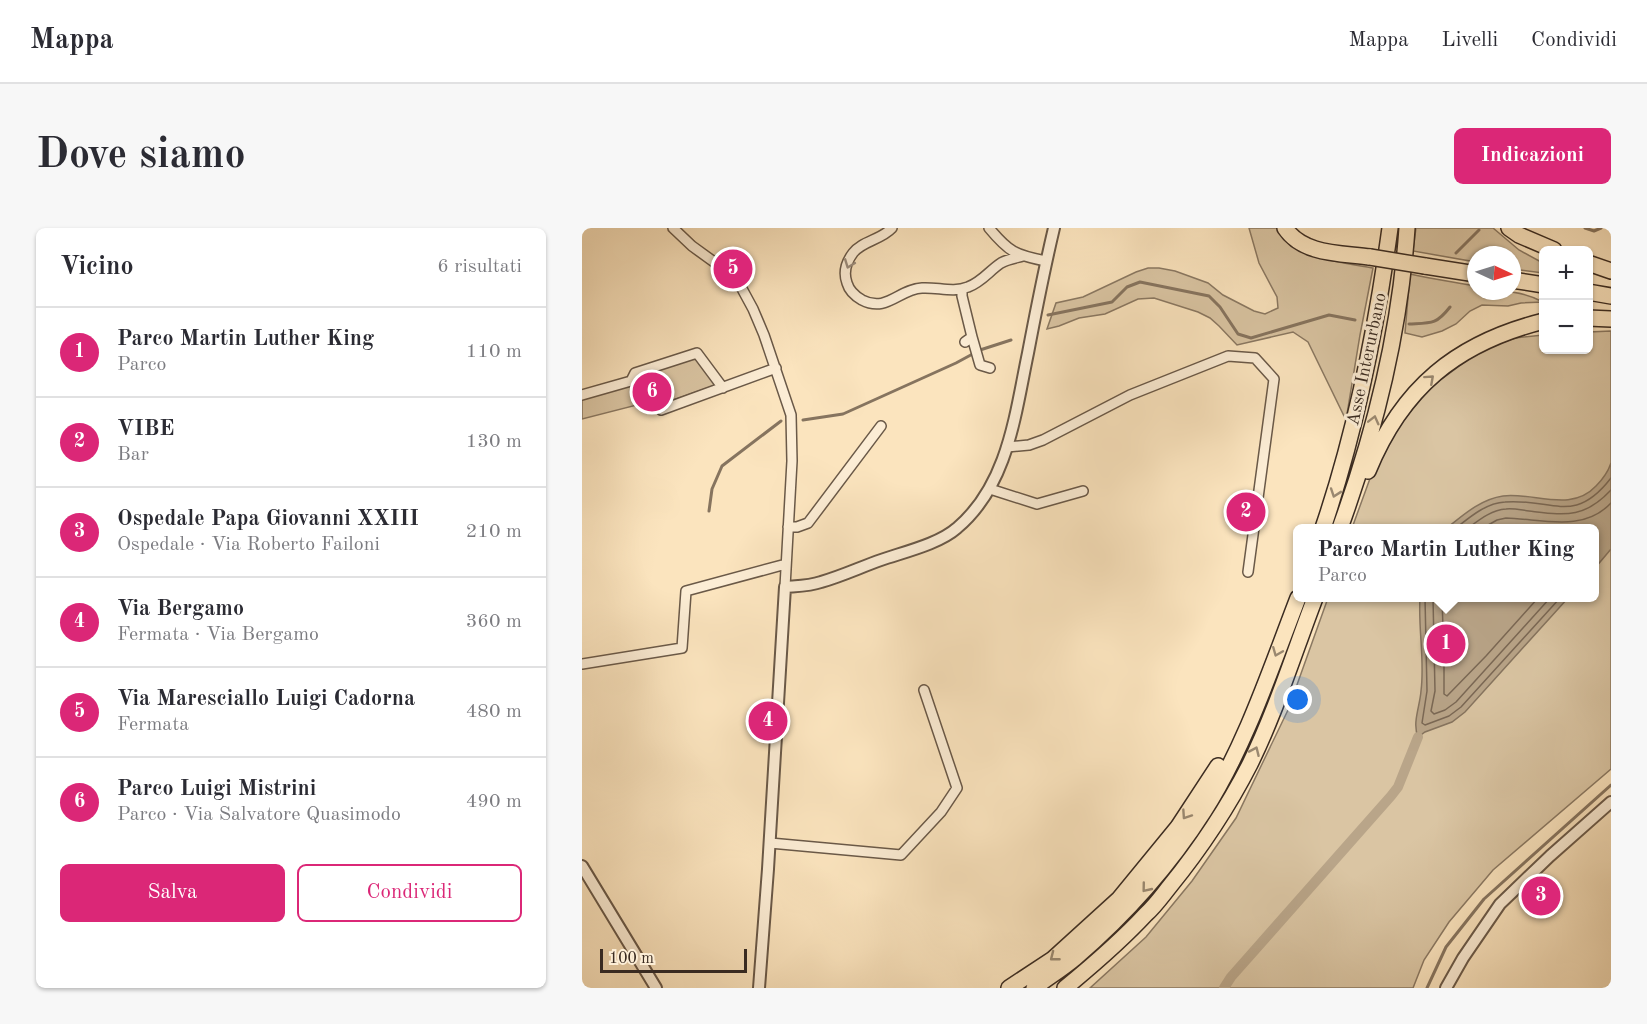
<!DOCTYPE html>
<html lang="it">
<head>
<meta charset="utf-8">
<style>
	:root { --surface:#fff; --page:#f7f7f7; --text:#2b2b33; --muted:#7c7c81; --line:#e1e1e2; --accent:#db2777 }
	body { margin:0; font-family:"Old Standard TT",serif; background:var(--page); color:var(--text) }
	.controls { position:absolute; right:18px; top:18px; display:grid; overflow:hidden; border-radius:9px; box-shadow:0 2px 4px #0004 }
	.controls button { width:54px; height:54px; display:grid; place-items:center; padding:0; border:0; border-bottom:2px solid var(--line); background:var(--surface); color:var(--text); font:30px sans-serif }
	.compass { position:absolute; left:885px; top:18px; width:54px; height:54px; border-radius:50%; background:var(--surface); box-shadow:0 2px 4px #0004; rotate:94deg }
	.scale { position:absolute; left:18px; bottom:15px; width:147px; box-sizing:border-box; padding-left:6px; border:3px solid #3a2b21; border-top:0; font-size:16px; line-height:21px; white-space:nowrap; color:#3a2b21; -webkit-text-stroke:4px #fcedd5; paint-order:stroke }
	.you { position:absolute; left:716px; top:472px; width:21px; height:21px; margin:-15px; border:4px solid #fff; border-radius:50%; background:#1a73e8; box-shadow:0 0 0 9px #1a73e833 }
	.badge { display:grid; place-items:center; width:39px; height:39px; border-radius:50%; background:var(--accent); color:#fff; font-size:20px; font-weight:700 }
	.pin { position:absolute; translate:-50% -50%; border:3px solid #fff; box-shadow:0 2px 6px #0006 }
	.popup { position:absolute; left:711px; top:296px; width:306px; height:78px; box-sizing:border-box; display:grid; place-content:center; border-radius:9px; background:var(--surface); filter:drop-shadow(0 2px 4px #0005); font-size:20px; white-space:nowrap; color:var(--muted) }
	.popup b { font-size:22px; color:var(--text) }
	.popup::after { content:''; position:absolute; left:50%; top:100%; margin-left:-12px; border:12px solid transparent; border-top-color:var(--surface) }
	.list { margin:0; padding:0; list-style:none }
	h2 { display:flex; justify-content:space-between; align-items:center; height:78px; margin:0; padding:0 24px; font-size:26px }
	h2 small { font-size:20px; font-weight:400; color:var(--muted) }
	.list li { display:grid; grid-template-columns:39px 1fr auto; gap:18px; align-items:center; box-sizing:border-box; height:90px; padding:0 24px; border-top:2px solid var(--line) }
	.list b { display:block; font-size:22px; white-space:nowrap }
	.list p { margin:0; font-size:20px; white-space:nowrap; color:var(--muted) }
	.list em { font-size:20px; font-style:normal; color:var(--muted) }
	.actions { display:flex; gap:12px; padding:18px 24px }
	.actions a { flex:1; padding:14px 0; border:2px solid var(--accent); border-radius:9px; text-align:center; font-size:21px; color:var(--accent) }
	.actions .main { background:var(--accent); color:#fff }
	.map { position:relative; flex:none; width:1029px; height:760px; overflow:hidden; border-radius:9px }
	header { display:flex; align-items:center; gap:36px; box-sizing:border-box; height:84px; padding:0 30px; background:var(--surface); border-bottom:2px solid var(--line) }
	header strong { font-size:28px }
	nav { display:flex; gap:33px; margin-inline-start:auto; font-size:21px }
	.intro { display:flex; align-items:center; justify-content:space-between; box-sizing:border-box; height:144px; padding:0 36px }
	h1 { margin:0; font-size:42px }
	.button { padding:15px 27px; border-radius:9px; background:var(--accent); color:#fff; font-size:21px; font-weight:700 }
	main { display:flex; gap:36px; padding:0 36px }
	aside { flex:1; background:var(--surface); border-radius:9px; box-shadow:0 2px 4px #0004 }
	.map>svg:first-child { display:block }
</style>
</head>
<body>
<header>
<strong>Mappa</strong>
<nav><a>Mappa</a><a>Livelli</a><a>Condividi</a></nav>
</header>
<div class="intro"><h1>Dove siamo</h1><a class="button">Indicazioni</a></div>
<main>
<aside>
<h2>Vicino<small>6 risultati</small></h2>
<ul class="list">
<li><span class="badge">1</span><div><b>Parco Martin Luther King</b><p>Parco</p></div><em>110 m</em></li>
<li><span class="badge">2</span><div><b>VIBE</b><p>Bar</p></div><em>130 m</em></li>
<li><span class="badge">3</span><div><b>Ospedale Papa Giovanni XXIII</b><p>Ospedale · Via Roberto Failoni</p></div><em>210 m</em></li>
<li><span class="badge">4</span><div><b>Via Bergamo</b><p>Fermata · Via Bergamo</p></div><em>360 m</em></li>
<li><span class="badge">5</span><div><b>Via Maresciallo Luigi Cadorna</b><p>Fermata</p></div><em>480 m</em></li>
<li><span class="badge">6</span><div><b>Parco Luigi Mistrini</b><p>Parco · Via Salvatore Quasimodo</p></div><em>490 m</em></li>
</ul>
<div class="actions"><a class="main">Salva</a><a>Condividi</a></div>
</aside>
<div class="map">
<svg width="1029" height="760" viewBox="0 0 1029 760">
	<rect width="100%" height="100%" fill="#fbe4be"/>
	<filter id="stains"><feTurbulence type="fractalNoise" baseFrequency=".00333" numOctaves="4"/><feColorMatrix values="0 0 0 0 .2 0 0 0 0 .09 0 0 0 0 .02 0 0 0 .5 -.17"/></filter>
	<radialGradient id="worn" r=".72"><stop offset=".6" stop-color="#630" stop-opacity="0"/><stop offset="1" stop-color="#630" stop-opacity=".3"/></radialGradient>
	<!-- green -->
	<path fill="#dac5a3" stroke="#8a7862" stroke-width="1.5" d="M667 0H695C698 5 702 11 706 15 723 31 768 36 791 40L778 107 764 192 726 114 711 104 655 117 637 98 628 90 616 84 572 70 556 71 523 86 497 90 477 98 465 101 474 75 501 69 554 44 566 40H577L593 43 626 55 641 67 672 83 683 86 696 80 695 69 677 35Z
		M834 0H911L937 22 961 35V45L930 41V27H894V34L831 23Z
		M828 46C850 51 872 54 894 58V63C918 63 940 62 961 74L939 75 926 78 900 77 888 83 874 96 860 103 840 109 823 105Z
		M1029 103V541L911 642 867 694 842 732 831 760H508L564 709 610 653 654 590 706 482 746 370H1012V300H770L794 234 819 195 849 159 899 122 933 110 961 107 962 122H1006L1007 104Z
		M113 130 134 157 77 177 74 172 0 191V171L56 155 62 147Z"/>
	<!-- water -->
	<path fill="#b9a589" stroke="#86745f" stroke-width="1.5" d="M1029 235V321L1013 340 1012 300H865C881 287 899 271 921 268 952 264 989 285 1014 258 1021 251 1026 244 1029 235Z
		M838 370H986L883 484 870 494 843 504 836 509C830 495 838 478 839 463 843 432 836 401 838 370Z"/>
	<g fill="none" stroke-linecap="round" stroke-linejoin="round">
		<!-- shore -->
		<path stroke="#7a6855" stroke-width="1.5" d="M874 300C888 289 904 275 923 274 970 270 992 298 1029 250
			M886 300C897 292 909 282 924 281 931 280 939 282 947 283 983 287 1002 291 1029 262
			M901 300 915 292 924 290C960 291 1001 305 1029 275
			M843 370 845 463 840 495 843 497 867 488 879 479 978 370
			M851 370 853 463 849 483 852 486 863 482 874 474 968 370
			M860 370 862 431V466L865 468 904 428 956 370"/>
		<!-- stream -->
		<path stroke="#86745f" stroke-width="3" d="M1003 0 1012 3 1019 0
			M874 25 897 2
			M466 87 530 74 545 59 558 54 627 68 638 79 656 106 669 110 747 87 773 92
			M827 96C849 95 854 97 868 79
			M221 192 261 186 374 135 398 122 429 112
			M127 283 130 261 140 238 199 193
			M845 760 864 719 902 671 1029 557"/>
		<!-- canal -->
		<path stroke="#b9a589" stroke-width="10" d="M642 760 649 749 809 568 816 559 836 509"/>
		<defs>
			<path id="minor" d="M91 0 110 18 150 47 158 57 171 81 182 107 209 187 210 233 203 359
				M310 0C299 12 280 13 271 25 265 33 261 44 265 55 267 62 273 68 280 72 305 85 317 61 340 60 356 59 371 65 386 59 400 54 408 42 419 35 426 31 434 30 441 28
				M407 0C427 24 433 27 464 33
				M380 61V68L390 109 383 114
				M390 109 398 137 408 140
				M0 167 49 153 53 145 115 125 141 160
				M79 182 194 140
				M425 219 447 217 461 212 548 167 646 128 673 130 692 151 666 344
				M408 261 455 276 501 263
				M206 299H215L226 295 299 198
				M0 436 100 420 104 363 204 336
				M188 615 319 627 359 584 375 560 342 462"/>
			<path id="tertiary" d="M0 638 74 760
				M177 760 186 641 203 359C215 358 228 358 239 354 260 348 279 339 299 332 322 324 357 316 375 300 426 257 433 187 446 125 454 83 462 42 472 0
				M864 760 881 730 918 676 968 628 1029 574"/>
			<path id="trunk" d="M703 0C721 27 759 25 788 29
				M927 0 937 7 972 22
				M1006 35 1029 43
				M843 38 894 46
				M930 52 962 57
				M1006 64 1029 68
				M1006 90 1029 91
				M786 243C820 160 874 115 962 93
				M741 300C774 203 794 102 808 0
				M758 300C793 204 818 102 825 0
				M427 760 471 731 537 671 596 599 636 538
				M452 760C465 750 480 741 493 730 542 688 587 638 622 583 663 519 689 440 716 370
				M483 760C511 737 539 713 564 686 573 678 580 668 588 658 618 621 646 579 668 536 694 483 712 425 733 370"/>
		</defs>
		<!-- minor casing -->
		<use href="#minor" stroke="#6a5948" stroke-width="12"/>
		<!-- tertiary casing -->
		<use href="#tertiary" stroke="#6a5948" stroke-width="14"/>
		<!-- trunk casing -->
		<use href="#trunk" stroke="#3a2b21" stroke-width="18"/>
		<!-- minor -->
		<use href="#minor" stroke="#fcedd5" stroke-width="9"/>
		<!-- tertiary -->
		<use href="#tertiary" stroke="#fcedd5" stroke-width="10"/>
		<!-- trunk -->
		<use href="#trunk" stroke="#fbe4be" stroke-width="15"/>
		<defs>
			<path id="trunk-bridge" d="M788 29 843 38"/>
		</defs>
		<!-- trunk-bridge casing -->
		<use href="#trunk-bridge" stroke="#3a2b21" stroke-width="18" stroke-linecap="butt"/>
		<!-- trunk-bridge -->
		<use href="#trunk-bridge" stroke="#fbe4be" stroke-width="15"/>
	</g>
	<!-- one-way arrows -->
	<defs><path id="oneway-chevron" d="M-2-3.5L2.5 0L-2 3.5" fill="none" stroke-width="1.6" stroke-linecap="round" stroke-linejoin="round" transform="scale(1.5)"/></defs>
	<use stroke="#9b8c7b" href="#oneway-chevron" transform="translate(267 36) rotate(111)"/>
	<g stroke="#9a8870">
		<use href="#oneway-chevron" transform="translate(848 151) rotate(-42)"/>
		<use href="#oneway-chevron" transform="translate(792 192) rotate(-76)"/>
		<use href="#oneway-chevron" transform="translate(753 265) rotate(109)"/>
		<use href="#oneway-chevron" transform="translate(695 424) rotate(112)"/>
		<use href="#oneway-chevron" transform="translate(673 523) rotate(-66)"/>
		<use href="#oneway-chevron" transform="translate(604 587) rotate(124)"/>
		<use href="#oneway-chevron" transform="translate(564 660) rotate(129)"/>
		<use href="#oneway-chevron" transform="translate(472 729) rotate(142)"/>
	</g>
	<g text-anchor="middle" stroke-width="6" stroke-linejoin="round" paint-order="stroke">
		<!-- street labels -->
		<g font-size="18" fill="#3a2b21" stroke="#fcedd5">
			<text transform="translate(784 131) rotate(-78)" y="6">Asse Interurbano</text>
		</g>
	</g>
	<rect width="100%" height="100%" filter="url(#stains)"/>
	<rect width="100%" height="100%" fill="url(#worn)"/>
</svg>
<div class="controls">
<button>+</button>
<button>−</button>
</div>
<svg class="compass" viewBox="-18 -18 36 36"><path d="M0-13l5 13h-10z" fill="#e53935"/><path d="M0 13l5-13h-10z" fill="#7c7c81"/></svg>
<div class="scale">100 m</div>
<div class="you"></div>
<div class="pin badge" style="left:864px;top:416px">1</div>
<div class="popup"><b>Parco Martin Luther King</b>Parco</div>
<div class="pin badge" style="left:664px;top:284px">2</div>
<div class="pin badge" style="left:959px;top:668px">3</div>
<div class="pin badge" style="left:186px;top:493px">4</div>
<div class="pin badge" style="left:151px;top:41px">5</div>
<div class="pin badge" style="left:70px;top:164px">6</div>
</div>
</main>
</body>
</html>
